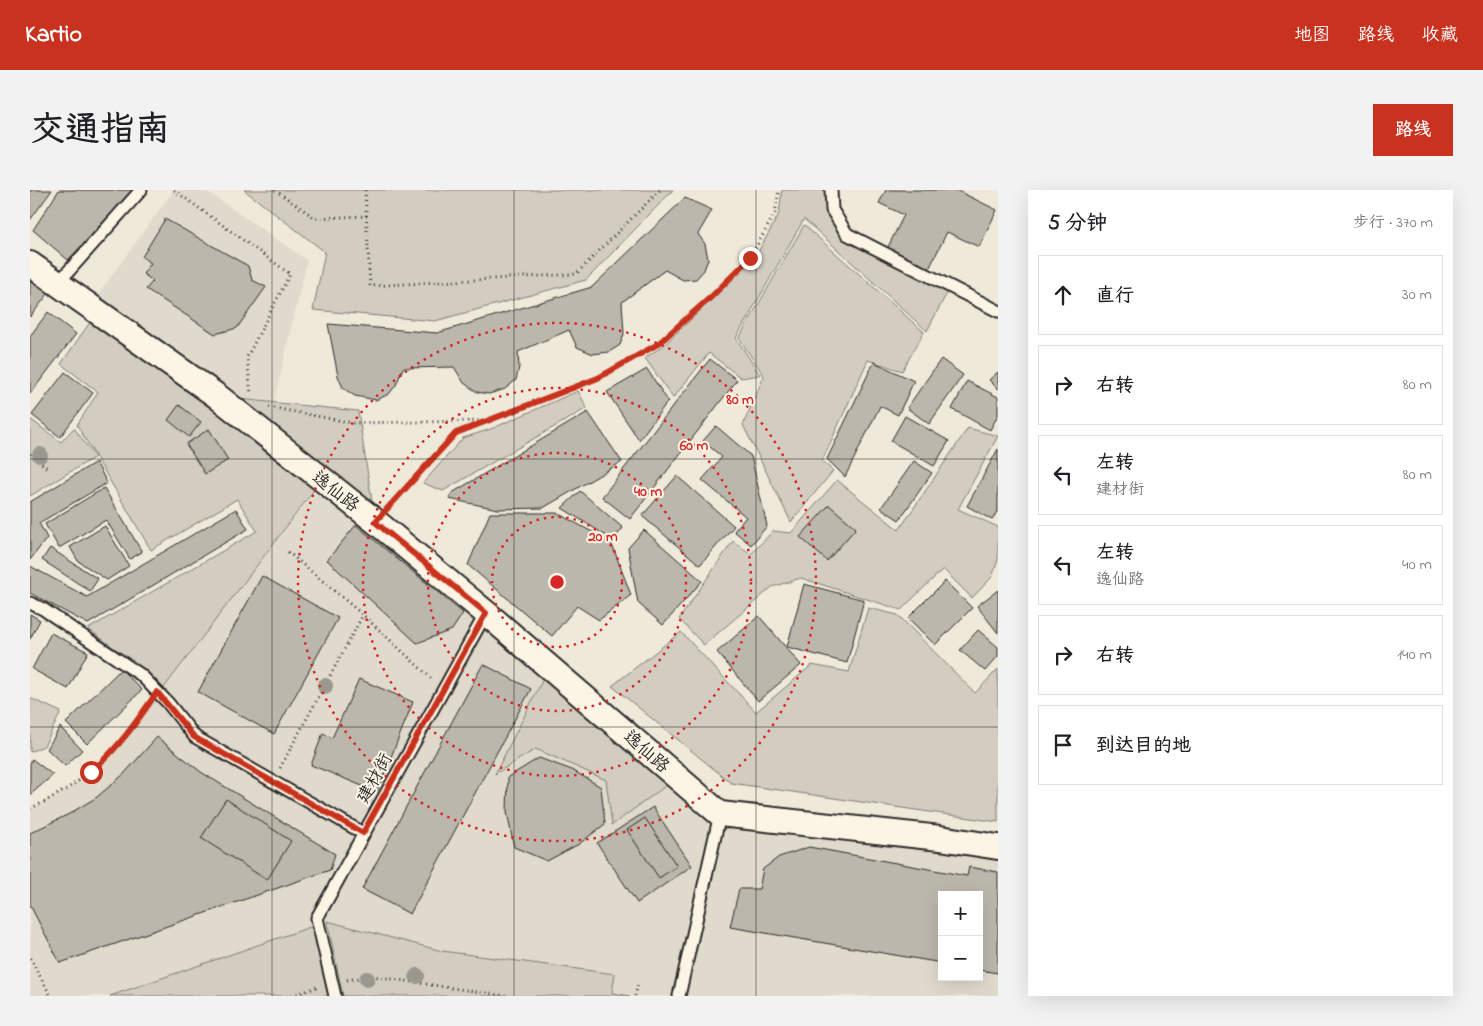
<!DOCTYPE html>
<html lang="zh">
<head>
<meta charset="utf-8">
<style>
	:root { --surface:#fff; --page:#f2f2f2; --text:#202124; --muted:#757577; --line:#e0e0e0; --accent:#c8321e }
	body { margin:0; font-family:"Indie Flower","LXGW WenKai TC",sans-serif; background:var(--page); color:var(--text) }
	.controls { position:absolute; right:15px; bottom:15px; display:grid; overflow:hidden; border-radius:0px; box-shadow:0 5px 20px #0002 }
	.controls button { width:45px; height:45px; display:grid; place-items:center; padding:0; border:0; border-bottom:1px solid var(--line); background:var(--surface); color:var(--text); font:25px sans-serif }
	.stop { position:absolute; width:15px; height:15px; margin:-11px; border:4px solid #c8321e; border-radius:50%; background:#fff }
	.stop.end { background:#c8321e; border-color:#fff; box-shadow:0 1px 5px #0008 }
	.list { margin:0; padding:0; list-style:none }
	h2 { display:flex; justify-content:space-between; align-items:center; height:65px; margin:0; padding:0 20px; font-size:21px }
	h2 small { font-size:16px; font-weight:400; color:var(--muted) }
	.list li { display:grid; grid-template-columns:32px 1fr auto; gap:15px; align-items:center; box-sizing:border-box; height:80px; margin:0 10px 10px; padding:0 10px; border:1px solid var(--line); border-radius:0px }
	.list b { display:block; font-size:19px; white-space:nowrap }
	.list p { margin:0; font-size:16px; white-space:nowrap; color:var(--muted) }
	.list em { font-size:16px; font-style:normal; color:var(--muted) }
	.icon { flex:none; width:28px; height:28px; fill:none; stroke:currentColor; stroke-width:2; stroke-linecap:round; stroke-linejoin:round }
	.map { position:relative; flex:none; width:968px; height:806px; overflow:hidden; border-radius:0px }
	header { display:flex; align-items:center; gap:30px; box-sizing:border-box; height:70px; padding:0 25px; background:var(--accent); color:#fff }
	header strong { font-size:24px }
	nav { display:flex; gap:28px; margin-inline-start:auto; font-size:18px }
	.intro { display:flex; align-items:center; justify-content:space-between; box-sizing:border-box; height:120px; padding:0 30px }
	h1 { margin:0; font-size:35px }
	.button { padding:12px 22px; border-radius:0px; background:var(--accent); color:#fff; font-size:18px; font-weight:700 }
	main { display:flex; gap:30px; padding:0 30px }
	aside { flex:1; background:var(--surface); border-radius:0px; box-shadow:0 5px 20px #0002 }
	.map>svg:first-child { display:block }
</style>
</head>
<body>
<header>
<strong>Kartio</strong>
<nav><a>地图</a><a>路线</a><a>收藏</a></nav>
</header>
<div class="intro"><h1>交通指南</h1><a class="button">路线</a></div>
<main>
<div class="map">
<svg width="968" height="806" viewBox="0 0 968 806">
	<rect width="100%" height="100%" fill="#efe9da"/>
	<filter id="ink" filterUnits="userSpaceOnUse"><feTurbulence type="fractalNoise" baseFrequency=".02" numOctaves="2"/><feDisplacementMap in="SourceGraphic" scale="10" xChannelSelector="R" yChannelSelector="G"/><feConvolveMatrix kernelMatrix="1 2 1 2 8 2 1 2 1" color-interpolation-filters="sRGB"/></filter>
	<g filter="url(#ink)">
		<!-- built -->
		<path fill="#e0dacc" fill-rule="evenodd" d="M144 0H175L277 70 244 212 187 206 60 115Z
			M294 291 690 623 968 657V806H0V619L34 600 61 583 83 563 127 502ZM912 705H949V787H912Z"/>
		<!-- green -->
		<path fill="#d2cdc0" stroke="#7e7c76" d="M214 0H643L556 90 405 131 283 120 295 62Z
			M752 0H797L814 47 918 101 897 141 774 29 706 148 730 185 711 188 679 163 643 208 615 168 634 155 725 68 749 24Z
			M774 35 894 142 872 181 838 170 792 271 803 281 761 332 713 235 734 186 709 148Z
			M65 125 288 295 133 499 115 480 58 439 227 341 207 309 121 360 47 235 68 202 31 174Z
			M548 201 557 218 413 301 393 293 433 248 461 239Z
			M189 207 328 221 345 331Z
			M0 229 31 252 44 238 65 267 0 306Z
			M938 238 968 246 928 319 968 337V370L962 387 942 408 913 379 871 420 771 388 742 397 674 455 649 429 703 351 721 364 743 341 761 343 807 290 869 340Z
			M838 418 868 425 945 503 968 479V632L701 593 582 496 651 442 726 522 782 475 819 482Z
			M513 489 637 595 582 635 576 590 506 559 465 584Z
			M0 508 31 522 14 556 0 562Z
			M297 731 412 761 585 784 582 803 600 806H313Z
			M283 736 298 806H80Z"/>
		<!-- building -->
		<path fill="#bcb7ac" stroke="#2b2b2b" d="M0 0H22L0 30Z
			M29 0H105L38 70 3 40Z
			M856 0H926L967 20 949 57 917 42 898 81 856 61 874 25 849 13Z
			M655 8 682 20 668 44 675 54 678 69 674 80 666 89 653 90 635 80 592 112 594 144 590 155 579 162 563 164 547 157 539 140 488 162 489 177 486 190 475 199 459 204 447 202 434 193 424 177 373 178 366 195 359 204 346 210 325 206 313 198 308 186 298 134 407 143 562 97Z
			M135 29 218 76 222 90 236 97 207 138 185 144 116 99 123 91 113 84 121 73 112 67Z
			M0 91 18 104 0 127Z
			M18 122 46 144 0 204V146Z
			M680 169 707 190 600 329 572 307Z
			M911 169 933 185 899 234 877 218Z
			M844 172 884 191 868 225 850 216 815 287 797 269Z
			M617 179 638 211 609 250 577 202Z
			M35 182 63 203 30 247 2 225Z
			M968 182V199L959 190Z
			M937 191 968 207V225L960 240 922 219Z
			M149 215 171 232 159 247 138 230Z
			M558 222 592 272 513 318 468 319 419 309 422 303Z
			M875 226 919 251 904 276 861 251Z
			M686 236 721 266 737 336 721 355 704 341 716 327 672 290 692 267 673 251Z
			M179 239 198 270 175 284 156 254Z
			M968 259V320L962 330 937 316Z
			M884 271 902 283 869 330 851 318Z
			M66 272 77 293 9 333 17 348 0 370V312Z
			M647 286 704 336 670 375 612 326Z
			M74 298 112 362 100 369 76 330 29 358 15 334Z
			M550 301 593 338 583 350 532 318Z
			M799 315 826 338 797 371 770 347Z
			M206 319 218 339 58 434 0 403V376L57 407Z
			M460 323H527L581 352 601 405 569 430 547 416 522 446 438 375Z
			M326 335 433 423 422 440 387 453 297 370Z
			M75 336 99 376 77 390 48 371 40 357Z
			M614 340 672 391 633 435 608 413 598 358Z
			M20 358 68 389 60 401 12 370Z
			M232 386 308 428 244 544 168 502Z
			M915 391 942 418 905 455 878 428Z
			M774 394 834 410 817 473 757 457Z
			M968 400V443L947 416Z
			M0 424 10 430 0 449Z
			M729 426 771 475 728 511 687 462Z
			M948 440 968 457V466L955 481 930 460Z
			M21 443 58 462 38 499 2 479Z
			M453 474 501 499 380 724 332 699Z
			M91 479 112 500 57 554 36 533Z
			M329 489 383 512 347 602 281 575 293 543 302 548Z
			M30 537 52 560 35 576 17 559Z
			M127 547 171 582 305 664 300 680 30 773 0 715V643L39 624 67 607 94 584Z
			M509 568 542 580 571 597 575 634 549 654 517 671 484 657 477 622 478 587Z
			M2 569 23 585 0 605V574Z
			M196 609 261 651 237 690 171 648Z
			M623 617 662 676 607 713 567 653Z
			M615 628 647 676 629 688 597 640Z
			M779 657 937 686 939 677 968 682V783L949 780V705H912V773L700 737 709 699H729L733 679 749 667Z"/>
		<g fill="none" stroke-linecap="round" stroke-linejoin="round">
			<defs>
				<path id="lane" d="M801 0 802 20 817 44 968 121
					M28 93 111 0
					M0 413 13 419 111 485 138 513 165 547 333 643
					M305 806 287 728 456 423
					M649 806 690 624"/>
				<path id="street" d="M0 74 187 206 345 331 456 423 690 624 910 648 968 657"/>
			</defs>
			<!-- lane casing -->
			<use href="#lane" stroke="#2b2b2b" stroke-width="15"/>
			<!-- street casing -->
			<use href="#street" stroke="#2b2b2b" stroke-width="28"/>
			<!-- path -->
			<path stroke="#2b2b2b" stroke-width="3" stroke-dasharray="1 4" stroke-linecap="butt" d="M144 0 260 84 217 167 221 205
				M245 0 285 28 337 26
				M335 0 340 96 546 84 630 0
				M239 217 323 233 453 231
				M0 264 17 278
				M360 314 426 243 568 188 628 154 682 106 720 68 745 23 749 0
				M258 362 333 425 402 489
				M250 578 333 425
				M0 618C10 615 19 609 28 604 69 580 92 554 119 515
				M0 768 21 806
				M317 790 342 786 476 806
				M262 806 287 797
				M605 806 608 794"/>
			<!-- lane -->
			<use href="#lane" stroke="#fcf5e5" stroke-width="11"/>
			<!-- street -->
			<use href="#street" stroke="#fcf5e5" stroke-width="24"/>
		</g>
		<!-- trees -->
		<g fill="#9a978e">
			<circle cx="10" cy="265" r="8"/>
			<circle cx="295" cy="496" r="8"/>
			<circle cx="387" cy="786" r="8"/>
			<circle cx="337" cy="789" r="8"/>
		</g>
	</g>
	<g fill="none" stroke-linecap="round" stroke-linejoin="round" filter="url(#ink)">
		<!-- route -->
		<path stroke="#c8321e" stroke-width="6" d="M61 582C89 557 106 533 127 502L164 547 333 643 456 423 345 332 426 243 568 188 628 154 682 106 720 68"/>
	</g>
	<!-- grid -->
	<path fill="none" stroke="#2b2b2b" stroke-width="1" stroke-opacity="0.55" d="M242 0V806M484 0V806M726 0V806M0 269H968M0 537H968"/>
	<!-- distance rings -->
	<g fill="none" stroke="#d62828" stroke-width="2.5" stroke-dasharray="2.5 5">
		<circle cx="527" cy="392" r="65"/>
		<circle cx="527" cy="392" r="129"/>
		<circle cx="527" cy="392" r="194"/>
		<circle cx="527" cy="392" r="259"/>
	</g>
	<g text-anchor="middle" stroke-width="4" stroke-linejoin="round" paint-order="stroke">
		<!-- street labels -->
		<g font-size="18" fill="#2b2b2b" stroke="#fcf5e5">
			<text transform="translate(306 301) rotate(38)" y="6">逸仙路</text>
			<text transform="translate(617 561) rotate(41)" y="6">逸仙路</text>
			<text transform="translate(344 588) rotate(-61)" y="6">建材街</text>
		</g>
	</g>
	<circle cx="527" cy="392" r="8" fill="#d62828" stroke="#fcf5e5" stroke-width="2.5"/>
	<g font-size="15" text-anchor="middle" font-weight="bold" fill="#d62828" stroke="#fcf5e5" stroke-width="4" stroke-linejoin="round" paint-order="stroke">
		<text x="710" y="214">80 m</text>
		<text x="664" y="260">60 m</text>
		<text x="618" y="306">40 m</text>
		<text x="573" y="351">20 m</text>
	</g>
</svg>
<div class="controls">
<button>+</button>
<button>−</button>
</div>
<div class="stop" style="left:61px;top:582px"></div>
<div class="stop end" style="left:720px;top:68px"></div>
</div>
<aside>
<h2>5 分钟<small>步行 · 370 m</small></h2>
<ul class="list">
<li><svg class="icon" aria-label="ahead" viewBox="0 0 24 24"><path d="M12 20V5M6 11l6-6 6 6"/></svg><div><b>直行</b></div><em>30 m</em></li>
<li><svg class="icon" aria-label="right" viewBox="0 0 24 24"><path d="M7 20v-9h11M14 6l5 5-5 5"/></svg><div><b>右转</b></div><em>80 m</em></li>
<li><svg class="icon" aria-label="left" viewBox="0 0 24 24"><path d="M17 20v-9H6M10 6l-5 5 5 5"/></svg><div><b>左转</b><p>建材街</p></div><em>80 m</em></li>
<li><svg class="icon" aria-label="left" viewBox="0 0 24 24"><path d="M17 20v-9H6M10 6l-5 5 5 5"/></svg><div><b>左转</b><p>逸仙路</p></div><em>40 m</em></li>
<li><svg class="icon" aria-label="right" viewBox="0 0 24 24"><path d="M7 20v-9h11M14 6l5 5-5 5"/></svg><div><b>右转</b></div><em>140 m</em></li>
<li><svg class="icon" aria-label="arrive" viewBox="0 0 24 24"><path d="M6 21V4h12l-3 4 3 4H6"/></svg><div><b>到达目的地</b></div></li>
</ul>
</aside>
</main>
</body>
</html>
